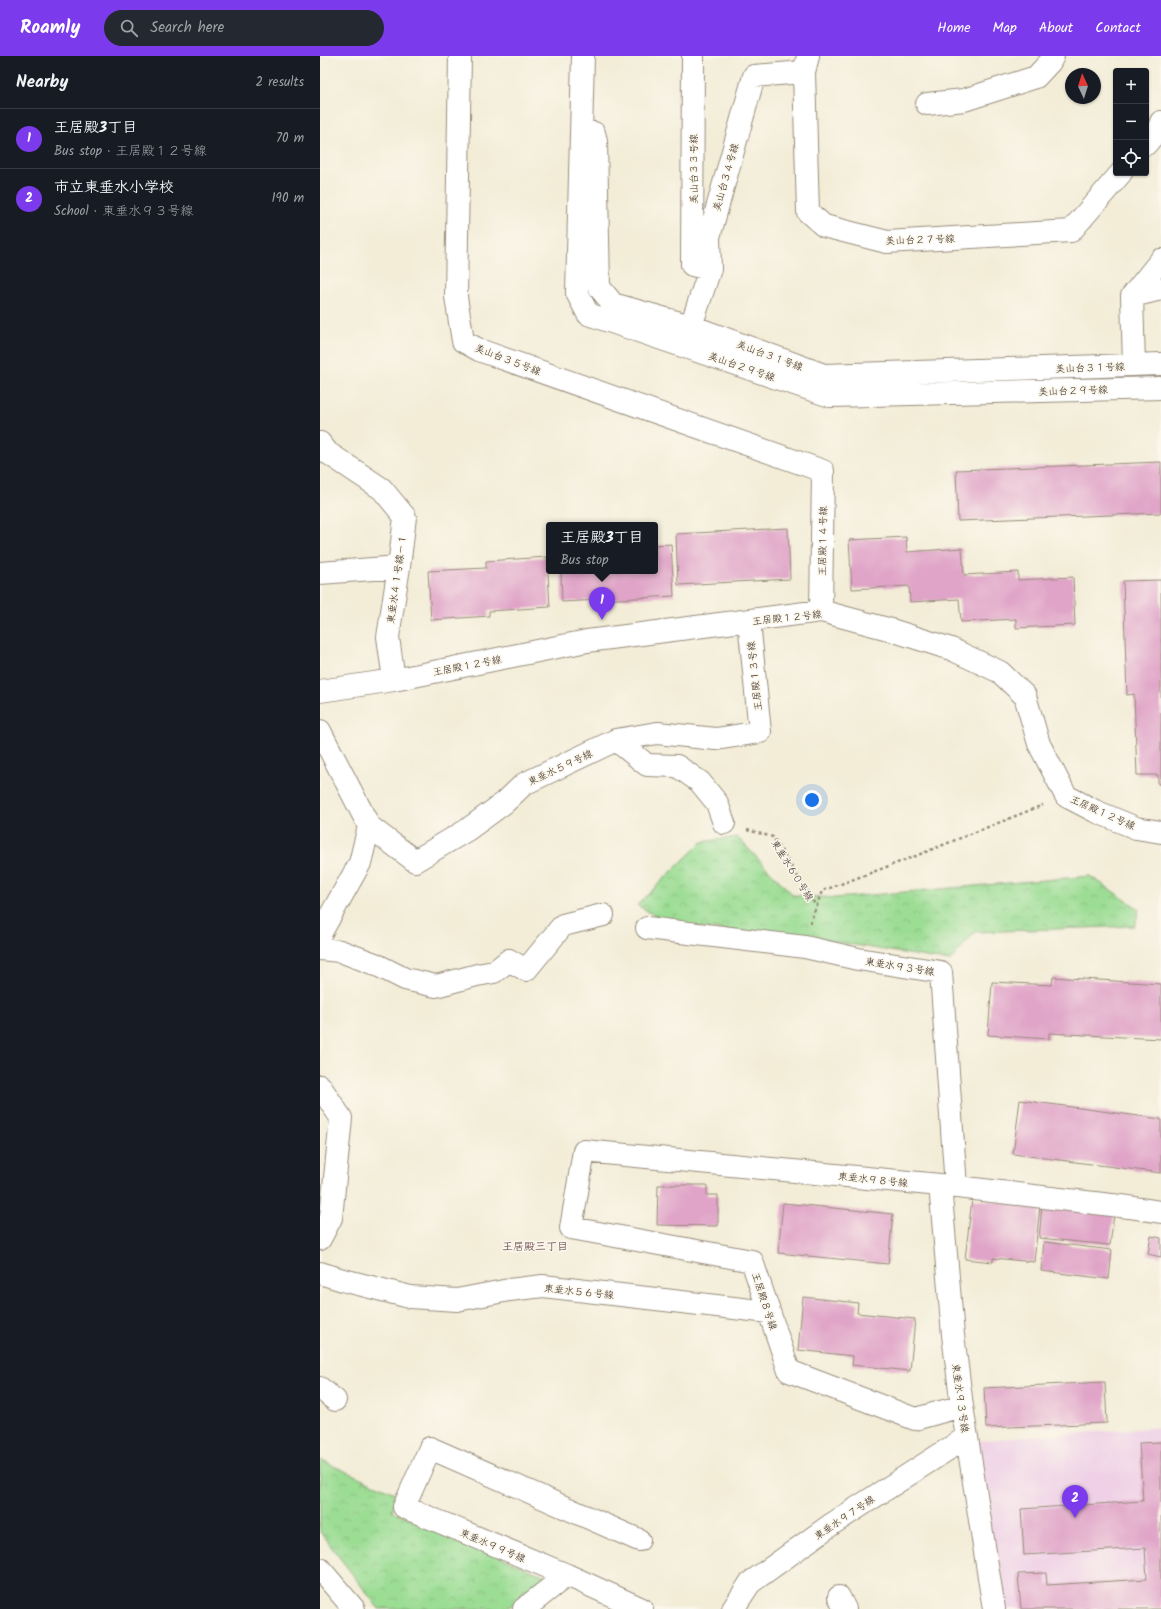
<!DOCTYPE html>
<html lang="en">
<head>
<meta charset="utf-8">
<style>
	:root { --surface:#171b24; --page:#242831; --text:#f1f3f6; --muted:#9ea1a6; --line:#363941; --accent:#7c3aed }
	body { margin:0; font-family:Kalam,"Klee One",sans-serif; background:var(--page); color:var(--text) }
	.controls { position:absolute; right:12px; top:12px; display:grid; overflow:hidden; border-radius:4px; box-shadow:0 1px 3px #0004 }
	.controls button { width:36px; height:36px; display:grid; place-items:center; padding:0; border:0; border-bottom:1px solid var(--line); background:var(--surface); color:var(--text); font:20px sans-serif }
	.compass { position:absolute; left:745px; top:12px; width:36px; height:36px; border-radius:50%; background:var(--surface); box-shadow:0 1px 3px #0004; rotate:356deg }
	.you { position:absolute; left:492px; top:744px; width:14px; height:14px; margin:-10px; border:3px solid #fff; border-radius:50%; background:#1a73e8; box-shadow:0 0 0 6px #1a73e833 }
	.badge { display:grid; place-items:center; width:26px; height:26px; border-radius:50%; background:var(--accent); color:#fff; font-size:13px; font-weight:700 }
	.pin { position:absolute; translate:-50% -33px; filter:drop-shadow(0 1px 2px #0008) }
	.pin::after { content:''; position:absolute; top:21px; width:14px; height:12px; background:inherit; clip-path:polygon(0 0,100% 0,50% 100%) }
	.popup { position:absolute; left:226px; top:466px; width:112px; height:52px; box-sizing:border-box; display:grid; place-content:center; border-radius:4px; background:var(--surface); filter:drop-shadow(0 1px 3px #0005); font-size:13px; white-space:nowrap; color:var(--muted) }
	.popup b { font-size:15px; color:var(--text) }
	.popup::after { content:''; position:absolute; left:50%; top:100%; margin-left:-8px; border:8px solid transparent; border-top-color:var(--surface) }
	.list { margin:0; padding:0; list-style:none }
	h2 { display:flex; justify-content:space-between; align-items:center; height:52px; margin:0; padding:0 16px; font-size:17px }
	h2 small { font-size:13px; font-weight:400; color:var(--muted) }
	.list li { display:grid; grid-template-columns:26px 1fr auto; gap:12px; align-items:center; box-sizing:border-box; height:60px; padding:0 16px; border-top:1px solid var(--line) }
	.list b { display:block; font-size:15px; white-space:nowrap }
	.list p { margin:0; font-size:13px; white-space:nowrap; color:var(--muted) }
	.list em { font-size:13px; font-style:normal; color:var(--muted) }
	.icon { flex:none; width:22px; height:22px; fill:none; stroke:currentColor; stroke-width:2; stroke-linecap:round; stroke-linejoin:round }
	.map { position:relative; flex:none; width:841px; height:1553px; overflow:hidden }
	header { display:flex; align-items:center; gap:24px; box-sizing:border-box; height:56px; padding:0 20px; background:var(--accent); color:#fff }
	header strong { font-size:19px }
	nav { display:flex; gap:22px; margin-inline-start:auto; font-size:14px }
	.search { width:280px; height:36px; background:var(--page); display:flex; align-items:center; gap:10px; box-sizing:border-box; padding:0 14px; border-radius:22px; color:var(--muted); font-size:15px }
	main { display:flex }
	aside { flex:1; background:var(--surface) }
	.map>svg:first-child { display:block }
</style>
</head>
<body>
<header>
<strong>Roamly</strong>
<div class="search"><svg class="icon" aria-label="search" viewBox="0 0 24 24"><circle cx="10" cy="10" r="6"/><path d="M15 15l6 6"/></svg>Search here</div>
<nav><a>Home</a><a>Map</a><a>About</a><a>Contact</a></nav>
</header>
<main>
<aside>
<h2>Nearby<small>2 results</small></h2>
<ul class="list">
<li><span class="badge">1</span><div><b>王居殿3丁目</b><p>Bus stop · 王居殿１２号線</p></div><em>70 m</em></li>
<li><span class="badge">2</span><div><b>市立東垂水小学校</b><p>School · 東垂水９３号線</p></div><em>190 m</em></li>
</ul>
</aside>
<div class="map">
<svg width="841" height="1553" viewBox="0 0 841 1553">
	<defs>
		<pattern id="park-crowns" width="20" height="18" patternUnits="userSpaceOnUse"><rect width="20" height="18" fill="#9cdd94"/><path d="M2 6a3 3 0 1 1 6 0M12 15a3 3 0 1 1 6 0" fill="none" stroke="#87be7f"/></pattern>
	</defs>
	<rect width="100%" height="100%" fill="#fbf7ec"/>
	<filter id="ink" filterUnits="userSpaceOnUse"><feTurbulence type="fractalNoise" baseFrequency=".025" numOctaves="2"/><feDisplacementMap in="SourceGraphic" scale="8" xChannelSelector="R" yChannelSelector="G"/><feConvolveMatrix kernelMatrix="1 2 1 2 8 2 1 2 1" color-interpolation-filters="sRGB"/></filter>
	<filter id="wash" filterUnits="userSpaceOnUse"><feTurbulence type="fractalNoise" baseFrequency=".012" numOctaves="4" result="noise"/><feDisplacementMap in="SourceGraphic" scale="16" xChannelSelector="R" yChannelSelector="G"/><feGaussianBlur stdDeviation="0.9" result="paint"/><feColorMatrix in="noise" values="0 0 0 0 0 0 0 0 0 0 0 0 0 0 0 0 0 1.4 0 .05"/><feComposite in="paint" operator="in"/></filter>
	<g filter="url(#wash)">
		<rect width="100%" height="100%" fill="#f3edd8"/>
		<!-- built -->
		<path fill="#efd0e6" d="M841 1371V1553H684L655 1385Z"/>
		<!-- park -->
		<path fill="url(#park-crowns)" stroke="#6c8459" d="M417 781 473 839 516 842 770 820 819 853 815 870 655 876 630 905 499 883 351 869 317 849 382 786Z
			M0 1404 77 1438 72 1455 225 1520V1526L186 1553H59L0 1476Z"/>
		<g id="blocks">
			<!-- building -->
			<path fill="#e0a4c8" d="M841 406V457L638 465 636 414Z
				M468 472 470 523 358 529 356 478Z
				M586 481 587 496 642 492 644 519 698 516V524L753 521 755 569 696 572V563L641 566 639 543 590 546 589 530 532 533 529 484Z
				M351 488 354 540 242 546 241 515H335V489Z
				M227 501 230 551 169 555V560L111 564 108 515 166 512V505Z
				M841 524V728H838V719H817L814 638 807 639 803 525Z
				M733 921 841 928V983L729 977V983L668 979 672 926 732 929Z
				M700 1044 841 1063V1117L693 1098Z
				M338 1129H387V1139H398V1170L337 1169Z
				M652 1143 720 1150 714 1206 673 1202V1206L645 1203Z
				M463 1147 573 1158 568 1208 458 1197Z
				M722 1150 794 1158 790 1189 719 1182Z
				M831 1180 841 1182V1201L828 1198Z
				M724 1186 792 1194 789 1223 721 1215Z
				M483 1241 538 1247 537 1257 595 1263 590 1315 532 1309 533 1300 478 1294Z
				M785 1326 787 1367 666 1372 664 1332Z
				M841 1386V1553H701L698 1518 726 1517 727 1529 827 1523 825 1492 704 1499 701 1453 823 1445 819 1387Z"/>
		</g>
	</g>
	<g filter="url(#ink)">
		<use href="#blocks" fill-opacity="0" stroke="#978c7b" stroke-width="1"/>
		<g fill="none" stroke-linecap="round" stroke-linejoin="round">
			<defs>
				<path id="minor" d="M140 0 136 241 143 285 159 294 503 415 501 555
					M263 0 257 237 268 258 510 340 841 332
					M373 0 372 209 390 213
					M488 0 484 16 488 156 504 170 567 186 751 175 801 117
					M607 48 644 44 716 21 730 6 733 0
					M274 77 276 85 279 231 293 248 371 270 504 319 841 308
					M826 88 838 74 841 66
					M812 240 841 233
					M371 270 390 213 389 181 434 20 484 16
					M814 309 812 240 841 204
					M0 387 8 397 62 433 85 461 79 511 68 581 74 624
					M0 517 79 511
					M0 635 74 624 267 585 501 555 568 573 631 593 680 616 705 640 719 688 746 740 775 755 816 772 841 776
					M0 675 49 770 95 805 147 774 184 747 204 728 296 684 337 677 396 683 440 676 429 565
					M296 684 327 709 357 710 380 726 397 747 404 767
					M327 872 485 891 538 903 621 916 636 1131
					M0 878 40 807 49 770
					M0 893 20 895 55 908 85 923 116 930 157 919 174 916 189 904 206 914 243 869 283 859
					M0 1030 21 1062 11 1162 0 1183
					M620 1129 633 1279 642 1350 674 1553
					M0 1217 23 1224 90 1241 137 1244 189 1234 223 1230 449 1256
					M0 1332 15 1344
					M642 1350 595 1363 469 1315 432 1205 251 1172 264 1095 620 1129 809 1151 841 1156
					M319 1484 110 1392 84 1451 247 1519 322 1553
					M0 1513 34 1553
					M519 1541 525 1553
					M204 1553 247 1519
					M413 1553 430 1527 512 1468 647 1381"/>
			</defs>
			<!-- minor casing -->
			<use href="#minor" stroke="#978c7b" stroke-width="24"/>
			<!-- path -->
			<path stroke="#978c7b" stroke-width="2.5" stroke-dasharray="3 3" stroke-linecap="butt" d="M427 774 453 781 496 850
				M490 867 502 835 593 801 723 749"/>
			<!-- minor -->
			<use href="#minor" stroke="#fff" stroke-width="22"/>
		</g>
	</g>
	<g text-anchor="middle" stroke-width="3" stroke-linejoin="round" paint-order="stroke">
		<!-- street labels -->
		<g font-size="10" fill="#3b2a1e" stroke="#fbf7ec">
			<text transform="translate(373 113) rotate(-90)" y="4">美山台３３号線</text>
			<text transform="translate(405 121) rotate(-74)" y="4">美山台３４号線</text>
			<text transform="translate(600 183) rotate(-2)" y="4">美山台２７号線</text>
			<text transform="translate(450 299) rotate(20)" y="4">美山台３１号線</text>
			<text transform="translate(188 303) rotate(21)" y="4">美山台３５号線</text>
			<text transform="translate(422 310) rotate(19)" y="4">美山台２９号線</text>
			<text transform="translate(770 311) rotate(-2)" y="4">美山台３１号線</text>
			<text transform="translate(753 334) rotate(-2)" y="4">美山台２９号線</text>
			<text transform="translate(502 485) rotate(-89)" y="4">王居殿１４号線</text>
			<text transform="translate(76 523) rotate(-82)" y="4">東垂水４１号線－１</text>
			<text transform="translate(467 561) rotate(-6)" y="4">王居殿１２号線</text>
			<text transform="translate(147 609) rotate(-11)" y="4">王居殿１２号線</text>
			<text transform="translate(434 620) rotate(-96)" y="4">王居殿１３号線</text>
			<text transform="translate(240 711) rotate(-25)" y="4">東垂水５９号線</text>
			<text transform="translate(783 756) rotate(24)" y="4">王居殿１２号線</text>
			<text transform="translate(473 814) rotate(58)" y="4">東垂水６０号線</text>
			<text transform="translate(580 910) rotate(9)" y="4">東垂水９３号線</text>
			<text transform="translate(553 1123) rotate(6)" y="4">東垂水９８号線</text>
			<text transform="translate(259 1235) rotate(6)" y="4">東垂水５６号線</text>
			<text transform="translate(445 1245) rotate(72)" y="4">王居殿８号線</text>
			<text transform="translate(641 1342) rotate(82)" y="4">東垂水９３号線</text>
			<text transform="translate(524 1461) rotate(-34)" y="4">東垂水９７号線</text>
			<text transform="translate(173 1489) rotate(23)" y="4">東垂水９９号線</text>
		</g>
		<!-- neighbourhood labels -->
		<g font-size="11" font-weight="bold" fill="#75555a" stroke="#fbf7ec">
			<text x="215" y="1194">王居殿三丁目</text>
		</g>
	</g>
</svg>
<div class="controls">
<button>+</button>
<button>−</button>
<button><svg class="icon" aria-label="locate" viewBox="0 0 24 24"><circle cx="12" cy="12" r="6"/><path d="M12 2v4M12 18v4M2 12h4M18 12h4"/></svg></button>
</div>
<svg class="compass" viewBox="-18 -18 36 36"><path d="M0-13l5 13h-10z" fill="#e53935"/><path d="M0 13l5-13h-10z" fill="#9ea1a6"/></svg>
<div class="you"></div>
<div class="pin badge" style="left:282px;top:564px">1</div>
<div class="popup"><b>王居殿3丁目</b>Bus stop</div>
<div class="pin badge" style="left:755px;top:1462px">2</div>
</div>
</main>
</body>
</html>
